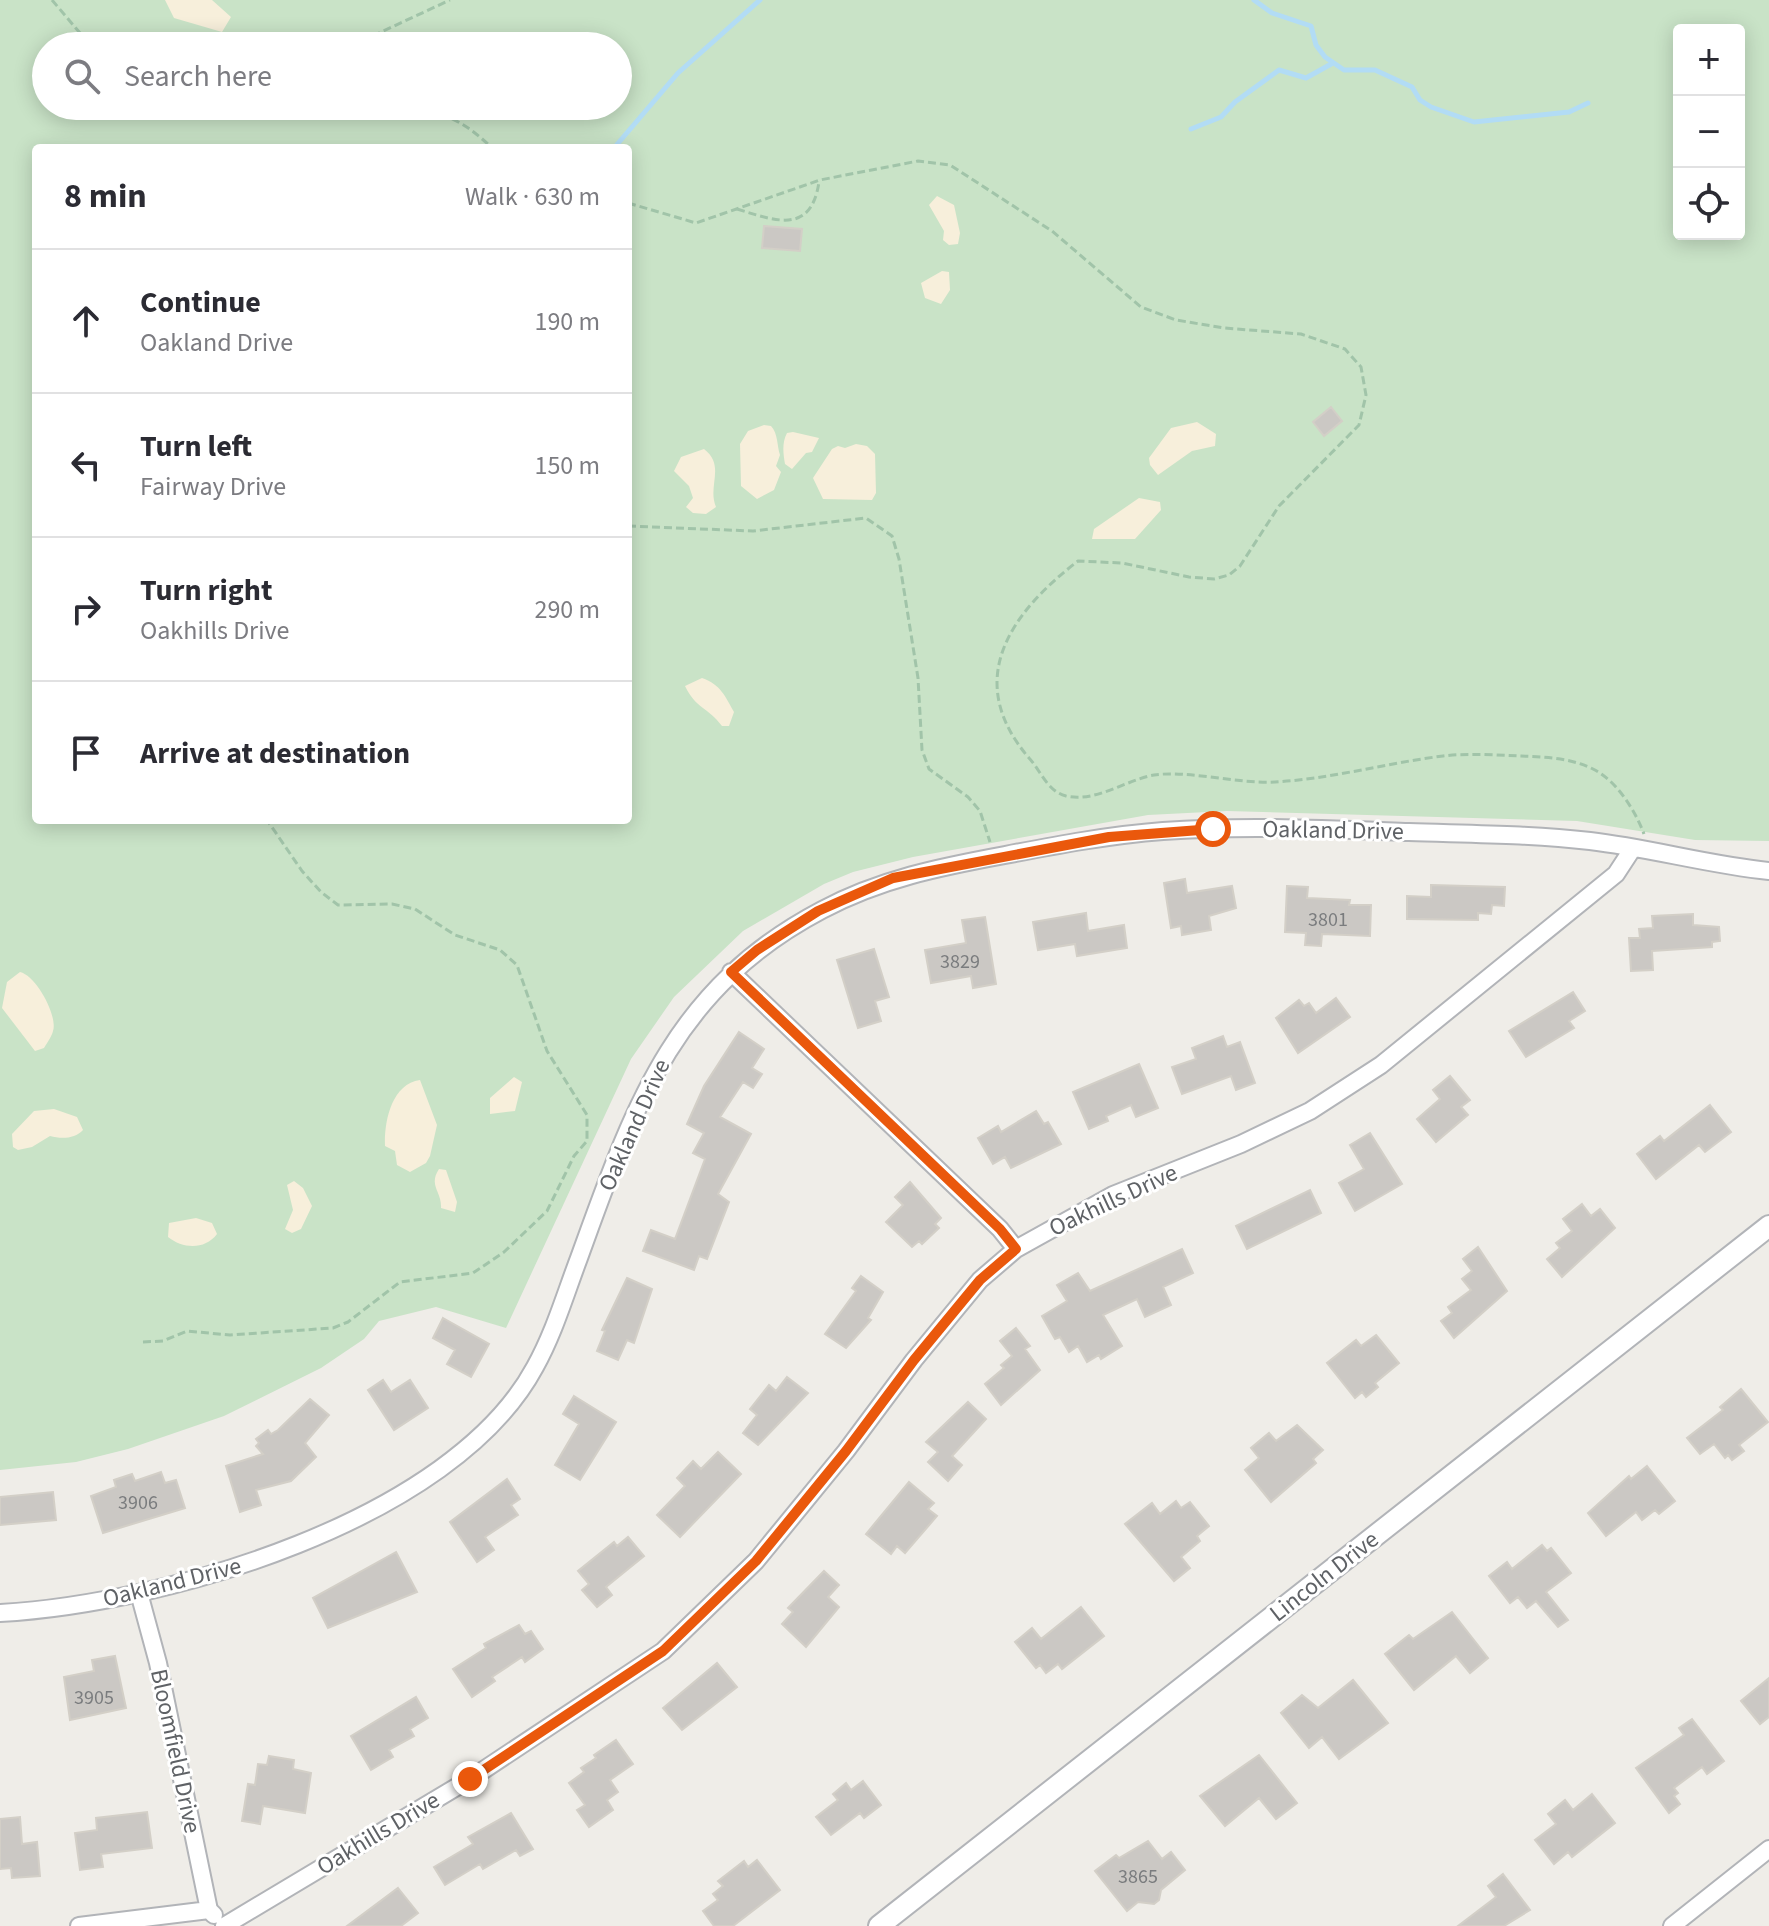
<!DOCTYPE html>
<html lang="en">
<head>
<meta charset="utf-8">
<style>
	:root { --surface:#fff; --page:#f7f7f7; --text:#2b2b33; --muted:#7c7c81; --line:#e1e1e2 }
	body { margin:0; font-family:"Source Sans 3",sans-serif; background:var(--page); color:var(--text) }
	.controls { position:absolute; right:24px; top:24px; display:grid; overflow:hidden; border-radius:8px; box-shadow:0 4px 20px #0003 }
	.controls button { width:72px; height:72px; display:grid; place-items:center; padding:0; border:0; border-bottom:2px solid var(--line); background:var(--surface); color:var(--text); font:40px sans-serif }
	.stop { position:absolute; width:24px; height:24px; margin:-18px; border:6px solid #ea580c; border-radius:50%; background:#fff }
	.stop.end { background:#ea580c; border-color:#fff; box-shadow:0 2px 8px #0008 }
	.list { margin:0; padding:0; list-style:none }
	h2 { display:flex; justify-content:space-between; align-items:center; height:104px; margin:0; padding:0 32px; font-size:34px }
	h2 small { font-size:26px; font-weight:400; color:var(--muted) }
	.list li { display:grid; grid-template-columns:52px 1fr auto; gap:24px; align-items:center; box-sizing:border-box; height:144px; padding:0 32px; border-top:2px solid var(--line) }
	.list b { display:block; font-size:30px; white-space:nowrap }
	.list p { margin:0; font-size:26px; white-space:nowrap; color:var(--muted) }
	.list em { font-size:26px; font-style:normal; color:var(--muted) }
	.icon { flex:none; width:44px; height:44px; fill:none; stroke:currentColor; stroke-width:2; stroke-linecap:round; stroke-linejoin:round }
	.map { position:relative; flex:none; width:1769px; height:1926px; overflow:hidden }
	.search { position:absolute; background:var(--surface); box-shadow:0 4px 20px #0003; left:32px; top:32px; width:600px; height:88px; display:flex; align-items:center; gap:20px; box-sizing:border-box; padding:0 28px; border-radius:44px; color:var(--muted); font-size:30px }
	.panel { position:absolute; background:var(--surface); box-shadow:0 4px 20px #0003; left:32px; top:144px; width:600px; height:680px; border-radius:8px }
	.map>svg:first-child { display:block }
</style>
</head>
<body>
<div class="map">
<svg width="1769" height="1926" viewBox="0 0 1769 1926">
	<rect width="100%" height="100%" fill="#efede8"/>
	<!-- green -->
	<path fill="#c9e3c7" fill-rule="evenodd" d="M0 0H1769V841L1695 840 1577 821 1227 811 1148 815 913 857 853 872 824 884 743 931 674 997 631 1059 506 1328 436 1307 379 1321 364 1339 321 1368 224 1416 128 1449 76 1462 0 1470ZM1679 30H1739V234H1679ZM46 46H618V106H46ZM36 148H628V820H36Z"/>
	<!-- sand -->
	<path fill="#f7efdb" d="M165 0H212L231 17 222 32 174 18Z
		M937 196 954 205 960 233 958 244 949 245 943 240 944 231 929 205Z
		M942 271 949 272 950 290 941 304 925 298 921 283Z
		M1197 422 1216 434 1215 446 1192 451 1158 475 1150 465 1149 458 1171 428Z
		M764 425 771 426C778 433 777 446 780 455L776 466 781 472 774 490 757 499 741 486 740 444 748 431Z
		M793 432 819 438 812 452 806 453 792 469 785 464C783 453 782 442 787 433Z
		M856 444 867 446 875 454 876 493 872 500 823 499 813 478 832 449 838 446 845 448Z
		M704 449C726 466 707 486 716 507L706 514 693 513 686 507 693 498 689 486 674 471 681 457Z
		M1139 498 1160 502 1161 510 1135 539H1092L1094 529Z
		M702 678C721 685 725 696 734 712L729 726H722C708 707 696 709 685 686Z
		M20 972C37 976 58 1017 53 1031 52 1036 47 1043 44 1048L35 1051 2 1008 7 982Z
		M514 1077 522 1082 515 1111 490 1114V1098Z
		M420 1080 437 1125 430 1156 426 1163 410 1172 397 1165 395 1151 385 1146C384 1123 391 1084 420 1080Z
		M54 1109 77 1117 83 1130C75 1139 61 1139 50 1136L32 1147 18 1150 13 1147 12 1134 34 1111Z
		M439 1169 446 1170 457 1202 455 1212 441 1208C442 1191 428 1186 439 1169Z
		M294 1181 303 1188 312 1206 301 1229 292 1233 285 1229 293 1210 287 1185Z
		M196 1218 212 1223 217 1234C205 1250 183 1249 168 1237L169 1223Z"/>
	<g fill="none" stroke-linecap="round" stroke-linejoin="round">
		<!-- stream -->
		<path stroke="#b2dcf5" stroke-width="5" d="M1254 0 1272 13 1311 26 1316 45 1325 57 1344 70H1375L1412 87 1420 100 1431 107 1474 122 1569 112 1588 103
			M1191 129 1221 117 1235 102 1279 70 1306 78 1333 63
			M614 148 678 73 760 0"/>
	</g>
	<!-- building -->
	<path fill="#cbc8c4" stroke="#d3cfc7" stroke-width="2" d="M764 226 802 229 800 251 762 248Z
		M1331 407 1342 421 1324 436 1313 422Z
		M1185 879 1187 893 1232 886 1236 908 1209 916 1211 930 1182 935 1181 926 1171 928 1164 883Z
		M1431 885 1505 887 1504 906 1492 905 1491 914 1478 913V920L1407 919V896L1431 897Z
		M1287 886 1308 887 1307 898 1350 900 1349 905H1371L1370 936 1322 934 1321 946 1305 945 1306 933 1285 932Z
		M1086 913 1088 931 1124 925 1127 948 1077 956 1075 944 1038 950 1033 922Z
		M1693 914V925L1719 927 1720 941 1712 942V947L1652 951 1653 970 1631 971 1629 938H1640L1639 929 1653 928 1652 916Z
		M985 917 996 984 973 988 971 976 931 983 925 950 966 943 962 920Z
		M874 949 889 997 875 1001 881 1021 858 1028 837 960Z
		M1573 992 1585 1011 1569 1021 1574 1028 1526 1057 1509 1031Z
		M1336 998 1350 1017 1298 1053 1276 1018 1299 1000 1304 1006 1309 1003 1316 1013Z
		M739 1032 764 1049 752 1068 762 1074 753 1088 743 1082 720 1117 751 1134 718 1194 729 1202 707 1259 699 1256 694 1270 643 1251 651 1230 675 1239 705 1159 693 1153 704 1133 687 1124 704 1086Z
		M1223 1036 1227 1047 1240 1042 1255 1083 1236 1090 1231 1076 1182 1094 1172 1067 1196 1059 1192 1048Z
		M1139 1064 1158 1108 1136 1117 1131 1105 1106 1116 1108 1121 1089 1129 1073 1092Z
		M1450 1076 1470 1100 1461 1107 1468 1115 1436 1142 1417 1119 1440 1099 1433 1090Z
		M1710 1105 1731 1132 1705 1152 1699 1145 1656 1179 1637 1154 1660 1136 1664 1141Z
		M1036 1111 1044 1124 1048 1122 1061 1144 1011 1168 1005 1157 993 1164 978 1138 998 1126 1001 1132Z
		M1370 1133 1402 1184 1355 1211 1339 1183 1364 1169 1350 1145Z
		M910 1182 941 1218 935 1224 939 1228 922 1244 919 1241 912 1247 886 1222 903 1205 895 1197Z
		M1310 1190 1321 1213 1247 1249 1236 1226Z
		M1582 1204 1591 1216 1600 1209 1615 1228 1562 1277 1547 1259 1560 1248 1556 1243 1572 1231 1563 1219Z
		M1478 1247 1507 1291 1454 1338 1441 1321 1452 1313 1448 1307 1471 1290 1462 1279 1472 1271 1463 1259Z
		M1182 1249 1193 1273 1163 1287 1171 1305 1145 1317 1137 1299 1103 1315 1122 1346 1101 1359 1099 1355 1087 1362 1078 1346 1069 1352 1060 1337 1055 1339 1042 1316 1067 1301 1057 1285 1078 1273 1090 1291Z
		M861 1276 883 1292 868 1318 871 1320 846 1348 825 1334 856 1291 852 1288Z
		M627 1278 652 1289 634 1343 627 1340 618 1360 597 1351 605 1331 602 1330Z
		M443 1318 489 1344 471 1377 447 1364 455 1350 433 1338Z
		M1016 1328 1030 1346 1025 1349 1040 1370 1001 1405 985 1384 1004 1368 1001 1365 1012 1356 1000 1341Z
		M1376 1335 1399 1363 1375 1383 1378 1387 1366 1397 1362 1392 1355 1398 1327 1363 1356 1340 1361 1346Z
		M787 1377 808 1393 758 1445 743 1433 757 1415 750 1409 769 1385 776 1391Z
		M383 1380 391 1392 410 1380 428 1408 394 1430 368 1390Z
		M1741 1389 1768 1422 1739 1445 1744 1451 1732 1460 1728 1455 1725 1458 1714 1444 1700 1454 1687 1438 1723 1410 1720 1407Z
		M574 1396 616 1422 580 1480 555 1465 579 1424 563 1414Z
		M310 1399 329 1415 305 1443 316 1457 291 1481 256 1490 261 1505 240 1512 226 1466 263 1454 256 1446 259 1443 256 1439 268 1430 271 1434 278 1430Z
		M968 1402 986 1419 952 1456 962 1465 948 1481 928 1462 938 1452 926 1442Z
		M1297 1425 1323 1450 1313 1459 1316 1463 1271 1502 1245 1470 1259 1458 1251 1448 1269 1433 1276 1441Z
		M718 1452 741 1474 680 1537 657 1515 685 1486 677 1478 693 1461 701 1469Z
		M1647 1466 1675 1501 1659 1514 1655 1510 1642 1520 1636 1512 1606 1536 1588 1513 1629 1476 1631 1479Z
		M161 1472 165 1483 176 1480 185 1508 103 1533 91 1496 116 1487 114 1480 132 1474 135 1481Z
		M507 1479 520 1499 511 1505 518 1515 485 1537 494 1550 477 1562 450 1522Z
		M909 1482 934 1503 928 1509 937 1516 905 1553 897 1546 891 1554 866 1534Z
		M53 1492 56 1520 0 1525V1497Z
		M1176 1501 1181 1508 1190 1502 1209 1526 1197 1536 1200 1541 1181 1557 1190 1568 1174 1581 1125 1524 1152 1503 1160 1514Z
		M628 1537 644 1556 606 1587 612 1595 597 1607 582 1590 589 1584 578 1571 614 1542 617 1546Z
		M1542 1545 1547 1551 1551 1548 1571 1573 1546 1592 1568 1620 1558 1627 1536 1601 1527 1608 1518 1597 1510 1603 1489 1576 1507 1562 1512 1569Z
		M396 1552 417 1592 328 1628 313 1598Z
		M824 1571 839 1585 828 1597 839 1607 806 1647 782 1624 793 1612 788 1608Z
		M1081 1607 1104 1636 1062 1669 1058 1664 1046 1673 1040 1665 1036 1668 1015 1642 1032 1628 1041 1639Z
		M1452 1612 1488 1658 1470 1673 1456 1656 1414 1690 1385 1654 1409 1635 1413 1639Z
		M519 1625 525 1634 531 1631 543 1649 525 1662 522 1657 492 1677 495 1681 472 1697 453 1669 486 1648 484 1644Z
		M115 1656 126 1708 70 1720 64 1677 94 1671 92 1660Z
		M717 1663 737 1687 682 1730 663 1708Z
		M1769 1678V1717L1760 1724 1741 1701Z
		M1353 1680 1388 1723 1339 1759 1322 1737 1309 1748 1281 1713 1302 1695 1318 1708Z
		M416 1697 428 1718 410 1729 414 1736 389 1750 393 1757 371 1770 351 1736Z
		M1692 1719 1724 1761 1707 1774 1702 1767 1674 1788 1678 1793 1674 1796 1680 1804 1669 1813 1636 1768 1684 1735 1679 1728Z
		M616 1740 633 1764 610 1780 618 1792 607 1800 613 1810 589 1827 577 1810 585 1805 569 1783 584 1772 581 1768 596 1758 594 1755Z
		M1259 1755 1297 1803 1276 1819 1259 1798 1225 1826 1200 1796Z
		M269 1756 294 1760 293 1769 311 1773 305 1813 263 1806 260 1824 242 1821 248 1784 255 1785 258 1764 267 1765Z
		M863 1781 881 1805 864 1818 860 1813 831 1835 816 1817 838 1800 833 1794 846 1783 851 1790Z
		M1592 1794 1615 1823 1572 1857 1568 1852 1554 1864 1535 1840 1556 1824 1548 1814 1565 1800 1573 1810Z
		M147 1812 152 1848 101 1854 103 1867 80 1870 75 1833 97 1830 96 1818Z
		M511 1813 533 1849 520 1856 516 1850 483 1869 480 1864 445 1885 434 1867 473 1844 468 1837Z
		M20 1817 22 1844 37 1842 40 1876 12 1878 11 1868 0 1869V1819Z
		M1148 1841 1162 1859 1171 1852 1185 1870 1161 1890 1159 1900 1154 1904 1138 1902 1127 1911 1095 1871 1116 1855 1119 1858Z
		M757 1860 780 1890 733 1926H714L703 1911 718 1900 713 1894 723 1886 718 1881 744 1861 748 1867Z
		M1503 1874 1530 1910 1504 1926H1458L1496 1897 1488 1886Z
		M398 1888 418 1913 401 1926H347Z"/>
	<g fill="none" stroke-linecap="round" stroke-linejoin="round">
		<defs>
			<path id="minor" d="M731 972 1000 1229 1016 1249
				M139 1593 158 1663 209 1910
				M0 1613C164 1604 452 1521 535 1367 554 1333 565 1295 579 1258 633 1109 672 989 822 910 880 879 940 867 1005 855 1057 845 1110 835 1163 831 1244 825 1327 829 1409 832 1469 834 1530 834 1590 841 1650 848 1709 865 1769 871
				M79 1926 209 1910 214 1915
				M224 1926 470 1779 663 1651 756 1561 846 1451 914 1360 980 1280 1016 1249 1113 1195 1241 1144 1310 1111 1381 1065 1616 874 1633 848
				M1672 1926 1769 1849"/>
			<path id="tertiary" d="M879 1926 1769 1226"/>
		</defs>
		<!-- minor casing -->
		<use href="#minor" stroke="#b2b4b8" stroke-width="20"/>
		<!-- tertiary casing -->
		<use href="#tertiary" stroke="#b2b4b8" stroke-width="24"/>
		<!-- path -->
		<path stroke="#a1c4a9" stroke-width="3" stroke-dasharray="8 4" stroke-linecap="butt" d="M52 0 91 46
			M351 46 450 0
			M406 106C445 113 463 120 492 148
			M628 203 696 223 820 180 918 161 950 165 1052 231 1141 307 1176 320 1224 328 1301 334 1345 349 1361 367 1366 395 1359 425 1279 506 1240 566 1229 575 1214 579 1189 577 1122 563 1078 561C1009 614 963 681 1029 758 1041 771 1047 791 1066 796 1095 803 1126 780 1154 775 1188 770 1238 784 1275 782 1331 779 1386 763 1443 756 1468 753 1496 755 1521 756 1545 757 1571 758 1593 769 1616 780 1635 810 1644 834
			M737 209C776 221 811 235 819 182
			M628 526 753 531 866 518 892 536 899 559 918 678 922 750 929 769 968 797 980 811 990 842
			M143 1342 163 1341 187 1331 230 1335 333 1328 348 1322 400 1282 473 1273 504 1252 547 1211 574 1156 587 1141V1115L547 1051 517 965 500 950 455 935 415 909 392 904 338 905 321 892 302 871 267 820"/>
		<!-- minor -->
		<use href="#minor" stroke="#fff" stroke-width="16"/>
		<!-- tertiary -->
		<use href="#tertiary" stroke="#fff" stroke-width="20"/>
	</g>
	<g fill="none" stroke-linecap="round" stroke-linejoin="round">
		<!-- route -->
		<path stroke="#ea580c" stroke-width="10" d="M470 1779 663 1651 756 1561 846 1451 914 1360 980 1280 1016 1249 1000 1229 731 972 757 950 818 911 893 878 1109 837 1213 829"/>
	</g>
	<g text-anchor="middle" stroke-width="6" stroke-linejoin="round" paint-order="stroke">
		<!-- number labels -->
		<g font-size="20" fill="#7a7c7e">
			<text x="1328" y="926">3801</text>
			<text x="960" y="968">3829</text>
			<text x="138" y="1509">3906</text>
			<text x="94" y="1704">3905</text>
			<text x="1138" y="1883">3865</text>
		</g>
		<!-- street labels -->
		<g font-size="24" fill="#5f6266" stroke="#fff">
			<text transform="translate(1333 830) rotate(1)" y="8">Oakland Drive</text>
			<text transform="translate(634 1125) rotate(-66)" y="8">Oakland Drive</text>
			<text transform="translate(1113 1200) rotate(-25)" y="8">Oakhills Drive</text>
			<text transform="translate(1324 1576) rotate(-38)" y="8">Lincoln Drive</text>
			<text transform="translate(172 1582) rotate(-14)" y="8">Oakland Drive</text>
			<text transform="translate(176 1751) rotate(78)" y="8">Bloomfield Drive</text>
			<text transform="translate(378 1833) rotate(-31)" y="8">Oakhills Drive</text>
		</g>
	</g>
</svg>
<div class="controls">
<button>+</button>
<button>−</button>
<button><svg class="icon" aria-label="locate" viewBox="0 0 24 24"><circle cx="12" cy="12" r="6"/><path d="M12 2v4M12 18v4M2 12h4M18 12h4"/></svg></button>
</div>
<div class="stop" style="left:1213px;top:829px"></div>
<div class="stop end" style="left:470px;top:1779px"></div>
<div class="search"><svg class="icon" aria-label="search" viewBox="0 0 24 24"><circle cx="10" cy="10" r="6"/><path d="M15 15l6 6"/></svg>Search here</div>
<section class="panel">
<h2>8 min<small>Walk · 630 m</small></h2>
<ul class="list">
<li><svg class="icon" aria-label="ahead" viewBox="0 0 24 24"><path d="M12 20V5M6 11l6-6 6 6"/></svg><div><b>Continue</b><p>Oakland Drive</p></div><em>190 m</em></li>
<li><svg class="icon" aria-label="left" viewBox="0 0 24 24"><path d="M17 20v-9H6M10 6l-5 5 5 5"/></svg><div><b>Turn left</b><p>Fairway Drive</p></div><em>150 m</em></li>
<li><svg class="icon" aria-label="right" viewBox="0 0 24 24"><path d="M7 20v-9h11M14 6l5 5-5 5"/></svg><div><b>Turn right</b><p>Oakhills Drive</p></div><em>290 m</em></li>
<li><svg class="icon" aria-label="arrive" viewBox="0 0 24 24"><path d="M6 21V4h12l-3 4 3 4H6"/></svg><div><b>Arrive at destination</b></div></li>
</ul>
</section>
</div>
</body>
</html>
